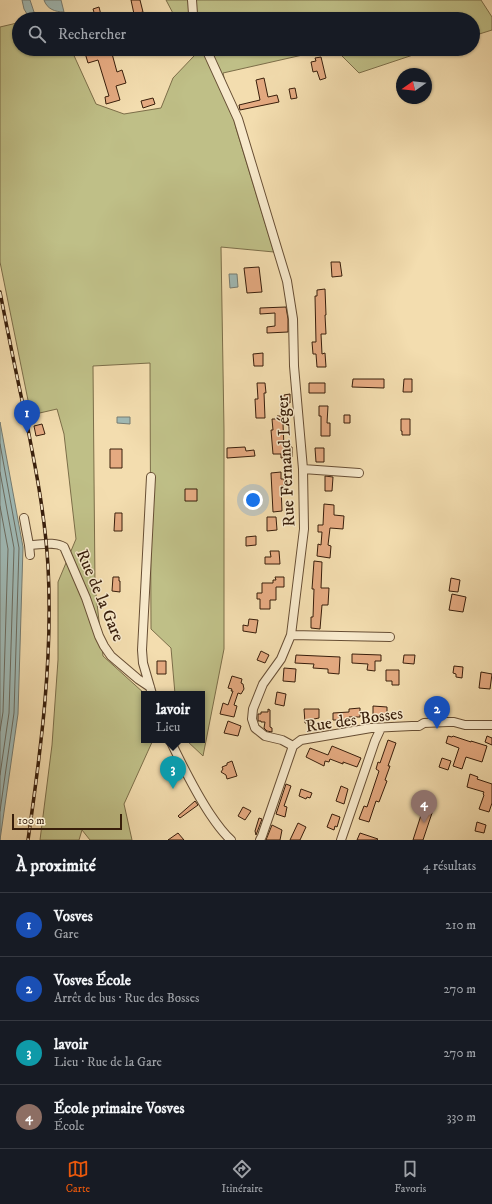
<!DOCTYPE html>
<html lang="fr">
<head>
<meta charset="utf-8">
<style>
	:root { --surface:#171b24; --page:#20242c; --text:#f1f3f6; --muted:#9ea1a6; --line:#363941; --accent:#ea580c }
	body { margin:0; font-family:"IM FELL DW Pica",serif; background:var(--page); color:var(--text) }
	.compass { position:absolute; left:396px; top:68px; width:36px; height:36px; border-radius:50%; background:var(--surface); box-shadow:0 1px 3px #0004; rotate:256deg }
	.scale { position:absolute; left:12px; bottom:10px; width:110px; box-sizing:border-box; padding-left:4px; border:2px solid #381e0b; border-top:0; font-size:11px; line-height:14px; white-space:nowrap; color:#381e0b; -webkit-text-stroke:3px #f7e9cb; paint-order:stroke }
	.you { position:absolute; left:253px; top:500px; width:14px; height:14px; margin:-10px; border:3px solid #fff; border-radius:50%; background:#1a73e8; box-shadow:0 0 0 6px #1a73e833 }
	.badge { display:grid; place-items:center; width:26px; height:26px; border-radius:50%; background:var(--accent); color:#fff; font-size:13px; font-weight:700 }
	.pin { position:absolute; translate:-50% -33px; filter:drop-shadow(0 1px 2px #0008) }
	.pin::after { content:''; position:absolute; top:21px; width:14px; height:12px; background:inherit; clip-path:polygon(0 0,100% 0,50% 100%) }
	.popup { position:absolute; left:141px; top:691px; width:64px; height:52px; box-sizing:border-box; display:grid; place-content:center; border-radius:0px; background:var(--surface); filter:drop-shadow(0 1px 3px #0005); font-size:13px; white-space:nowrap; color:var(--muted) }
	.popup b { font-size:15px; color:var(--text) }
	.popup::after { content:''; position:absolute; left:50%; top:100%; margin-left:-8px; border:8px solid transparent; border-top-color:var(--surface) }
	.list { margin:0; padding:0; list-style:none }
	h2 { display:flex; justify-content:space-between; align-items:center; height:52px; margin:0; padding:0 16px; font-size:17px }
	h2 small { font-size:13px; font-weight:400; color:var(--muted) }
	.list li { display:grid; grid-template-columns:26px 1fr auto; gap:12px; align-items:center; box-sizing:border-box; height:64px; padding:0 16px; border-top:1px solid var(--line) }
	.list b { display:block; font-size:15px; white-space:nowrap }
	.list p { margin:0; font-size:13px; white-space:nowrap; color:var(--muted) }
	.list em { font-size:13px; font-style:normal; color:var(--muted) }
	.icon { flex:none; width:22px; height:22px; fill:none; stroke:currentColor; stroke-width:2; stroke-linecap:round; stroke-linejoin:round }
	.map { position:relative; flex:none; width:492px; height:840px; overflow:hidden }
	.search { position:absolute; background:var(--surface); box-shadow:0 1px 3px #0004; left:12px; right:12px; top:12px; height:44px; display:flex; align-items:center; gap:10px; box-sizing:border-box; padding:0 14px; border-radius:22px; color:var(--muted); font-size:15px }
	.sheet { height:308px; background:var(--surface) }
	nav { display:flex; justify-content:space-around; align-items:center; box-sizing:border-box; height:56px; border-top:1px solid var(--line); background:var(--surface); font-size:11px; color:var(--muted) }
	nav a { display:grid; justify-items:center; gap:2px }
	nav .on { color:var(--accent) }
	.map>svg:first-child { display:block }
</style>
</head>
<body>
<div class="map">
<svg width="492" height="840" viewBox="0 0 492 840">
	<rect width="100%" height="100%" fill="#f3ddaf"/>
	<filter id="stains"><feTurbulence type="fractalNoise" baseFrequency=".005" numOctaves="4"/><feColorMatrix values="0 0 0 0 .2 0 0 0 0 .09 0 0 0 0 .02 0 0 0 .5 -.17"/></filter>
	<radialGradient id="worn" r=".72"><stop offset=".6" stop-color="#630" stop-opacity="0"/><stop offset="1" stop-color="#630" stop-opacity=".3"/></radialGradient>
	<!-- green -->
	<path fill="#bfbf87" stroke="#7c6e49" d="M166 0H481L492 17V30L473 36V19H176Z
		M17 23 19 24V49H71L96 104 124 114 161 108 173 78 194 56 191 49H329L223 73 236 128 274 252 221 247 224 430V649L203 756 186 740H202V694H175L171 648 151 629 150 363 93 366 95 586 103 656 145 694 144 740H153L124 804 132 840H90L82 830 79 840H40L52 745 58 660V582L76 539 64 434 57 409 31 415 0 262V27Z
		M335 49H431L359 73Z"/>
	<!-- water -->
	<path fill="#a0bab6" stroke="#767c72" d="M22 0H30L34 12 42 19H30L24 9Z
		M44 0H61L64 12C55 12 47 9 44 0Z
		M229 274H237L238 287 230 288Z
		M117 417H130V424L117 423Z
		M0 422 23 547 18 714 0 840Z"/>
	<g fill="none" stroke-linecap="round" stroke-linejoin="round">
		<!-- shore -->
		<path stroke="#6c6c60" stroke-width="1" d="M0 444 19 548 14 713 0 811
			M0 472 14 548 9 713 0 775
			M0 506 8 549 3 712 0 731"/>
	</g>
	<!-- building -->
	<path fill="#e5aa81" stroke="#381e0b" d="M131 0H140L143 12 134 14Z
		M99 7 102 19H96L93 9Z
		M99 49H106V51L111 50 117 72 122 70 126 83 116 86 120 100 106 104 105 97 109 96 98 60 88 63 85 53Z
		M321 57 326 78 320 80 317 71 313 72 311 62 316 61 315 58Z
		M264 78 268 97 277 95 279 102 240 110 239 105 260 100 256 80Z
		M295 88 297 98 291 99 289 89Z
		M153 98 155 104 143 108 141 101Z
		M331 262H340L342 276 332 277Z
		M259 267 262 292 247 293 244 268Z
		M325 289 326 315H325L326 334H321L322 354 325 353 326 367H317L316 354H313L312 342H316L315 296H317V290Z
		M286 307 288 319V332L267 333V327L275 326V313L260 314V308Z
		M263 353V366H254L253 354Z
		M353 379H384V388L352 387Z
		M404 379H412V392H403Z
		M257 383H265L266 393H264L265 418H256L255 399H258Z
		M309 383H325V393H309Z
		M290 394V403L284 404V395Z
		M319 406H328L327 423H330V436H321V416H319Z
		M344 415H350V423H344Z
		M277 416H284V424H283L284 447H292V457L281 458V454H273L271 430H273L272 419H277Z
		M401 419H410V435H402V431H401Z
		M42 424 45 434 36 436 34 426Z
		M245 447 246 451 254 450 255 456 227 458V448Z
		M315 448H324V462H316Z
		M110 449H122V468H110Z
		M281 472V479H284L285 485 281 486 282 511 273 512 271 473Z
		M325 476 333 477 332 491H325Z
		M185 489H197V501H185Z
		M324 504 334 505V515L344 516 343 529 330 528 328 545 331 546 330 558 317 556 318 544 321 545 322 532H318V525H323Z
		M115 513H122V531H114Z
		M267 517H276L277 530 267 531Z
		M256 536V545L246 546V537Z
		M270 551H279L280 564H265V557H271Z
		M314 561 322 562 321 588H329L328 605H322L320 629 311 628V617H313L314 589H312Z
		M113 577H119V581H120V592L112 591Z
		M275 577H284V587H276V600H270V609H260V599H257V593H262V583H273V580H276Z
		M451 578 460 580 458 592 449 591Z
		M452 594 466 597 463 612 449 610Z
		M249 619 258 620 256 633 243 631V625L248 626Z
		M261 651 269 655 265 663 257 660Z
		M352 654 381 655V661H375V671L367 670 368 664 352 663Z
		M296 655 340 657 339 674 328 673V669L313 668 314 664 295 663Z
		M404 655H415L414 664 403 663Z
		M157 661H166V674H157Z
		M454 666 463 667 462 678 456 677V674L453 673Z
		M284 668 296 669 295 682 283 681Z
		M386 670H399V685H392V681H386Z
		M481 672 492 674 490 689 479 688Z
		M232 676 242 679 241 683 243 684 244 689 241 694 238 693 234 705 237 706 234 717 220 714 223 703 228 705 233 691H231L232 689 228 688Z
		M277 692 286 694 284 706 275 704Z
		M373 706 387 707V715H373Z
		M360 708V717H349L350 721 337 722V720H333V713L349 712V709Z
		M268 709 270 710V727L272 728V732L267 731 264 728 265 722H261V721H258V714H261V712H268Z
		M304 709H319V718L314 719V723H305Z
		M228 721 241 726 238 736 224 733Z
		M448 736 452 737 453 736 471 742V741L487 746 482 762 466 757 462 769 453 766 459 748 446 743Z
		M487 736 492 738V745L485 742Z
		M388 740 396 743 388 766H390L385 780 387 781 379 802 376 801 369 822 359 819 364 806 367 807 379 771 376 769 378 762 380 763Z
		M332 746 361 758 357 767 343 762V764L330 759 329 762 325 761 324 766 306 757 310 748 328 755Z
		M442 758 451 761 448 770 439 767Z
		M232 761 237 776 227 779 226 775 221 772 223 769 222 767 227 765V763Z
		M470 774 478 777 477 779 492 784V803L489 812 479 809 484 795 483 794 484 792 467 787Z
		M286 784 291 786 284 806 287 807 285 817 276 814Z
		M341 786 348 789 344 804 336 801Z
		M301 789 312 793 310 798 307 797 306 799 299 796Z
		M417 798 426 801 425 804 434 807 423 840H413L423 809 414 806Z
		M195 801 198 805 180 818 178 816Z
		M243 807 251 811 245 820 238 816Z
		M332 814 340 817 337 827 335 826 334 830 327 827Z
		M259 818 262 819 256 835 255 831Z
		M477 822 486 825 484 833 475 831Z
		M298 823 306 827 300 840H290Z
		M272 825 282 830 280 840H266Z
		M178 833 184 840H168Z
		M360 833 378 839 377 840H357Z"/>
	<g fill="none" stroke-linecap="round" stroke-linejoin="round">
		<defs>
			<path id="minor" d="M192 0 193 14 195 19
				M206 49 238 119 287 281 293 319 294 366 303 469 304 529 291 635 281 659 263 684 253 709 252 719 255 728 265 736 282 740 293 746
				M303 469 359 473
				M151 477 142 650 143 663 152 694
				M24 518 29 545 30 555
				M29 545C40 545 54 541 64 547L86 598 99 636 104 646 111 656 138 679 150 687
				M291 635 390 637
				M170 740C182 765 194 790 210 814 216 823 222 832 231 840
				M293 746 301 740 371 728 412 726H419L424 723 448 722H454L465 725H492
				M260 840 262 836 293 746
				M341 840 375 741 381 728"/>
		</defs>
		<!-- minor casing -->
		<use href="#minor" stroke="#674e34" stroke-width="10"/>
		<!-- minor -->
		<use href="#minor" stroke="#f7e9cb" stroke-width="8"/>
		<defs>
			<path id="rail" d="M0 292C8 333 16 373 25 414 35 465 45 514 48 566 53 658 41 749 28 840"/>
		</defs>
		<!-- rail casing -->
		<use href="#rail" stroke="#381e0b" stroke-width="3.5"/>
		<!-- rail -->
		<use href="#rail" stroke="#f7e9cb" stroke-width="2" stroke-dasharray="6" stroke-linecap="butt"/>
	</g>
	<g text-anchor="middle" stroke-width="3" stroke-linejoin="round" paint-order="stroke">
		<!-- street labels -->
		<g font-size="17" fill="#381e0b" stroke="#f7e9cb">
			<text transform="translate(285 461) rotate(-93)" y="6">Rue Fernand Léger</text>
			<text transform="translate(101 595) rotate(67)" y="6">Rue de la Gare</text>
			<text transform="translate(354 719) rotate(-8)" y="6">Rue des Bosses</text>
		</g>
	</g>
	<rect width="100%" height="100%" filter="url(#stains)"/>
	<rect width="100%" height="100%" fill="url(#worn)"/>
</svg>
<svg class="compass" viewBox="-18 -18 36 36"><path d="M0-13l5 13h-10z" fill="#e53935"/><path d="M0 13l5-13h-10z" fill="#9ea1a6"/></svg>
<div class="scale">100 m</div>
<div class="you"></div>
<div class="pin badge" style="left:27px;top:433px;background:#1a4fb4">1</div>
<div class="pin badge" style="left:437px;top:729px;background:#1a4fb4">2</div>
<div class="pin badge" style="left:173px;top:789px;background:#0f9aa8">3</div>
<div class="popup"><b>lavoir</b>Lieu</div>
<div class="pin badge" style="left:424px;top:823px;background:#8d6e63">4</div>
<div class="search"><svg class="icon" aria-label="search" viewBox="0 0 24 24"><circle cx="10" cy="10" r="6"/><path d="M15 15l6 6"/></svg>Rechercher</div>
</div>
<section class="sheet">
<h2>À proximité<small>4 résultats</small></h2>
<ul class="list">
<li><span class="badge" style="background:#1a4fb4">1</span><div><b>Vosves</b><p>Gare</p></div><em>210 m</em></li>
<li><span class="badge" style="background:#1a4fb4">2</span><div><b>Vosves École</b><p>Arrêt de bus · Rue des Bosses</p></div><em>270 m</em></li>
<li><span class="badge" style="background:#0f9aa8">3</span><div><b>lavoir</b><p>Lieu · Rue de la Gare</p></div><em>270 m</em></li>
<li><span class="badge" style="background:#8d6e63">4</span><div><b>École primaire Vosves</b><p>École</p></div><em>330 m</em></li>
</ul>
</section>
<nav>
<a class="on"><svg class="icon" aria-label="map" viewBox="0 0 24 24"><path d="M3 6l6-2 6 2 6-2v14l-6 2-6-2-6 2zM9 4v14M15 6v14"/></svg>Carte</a>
<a><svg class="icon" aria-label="directions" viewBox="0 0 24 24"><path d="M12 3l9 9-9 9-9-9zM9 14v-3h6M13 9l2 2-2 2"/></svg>Itinéraire</a>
<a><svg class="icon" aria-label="saved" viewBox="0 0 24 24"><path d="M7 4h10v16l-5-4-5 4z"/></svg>Favoris</a>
</nav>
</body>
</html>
